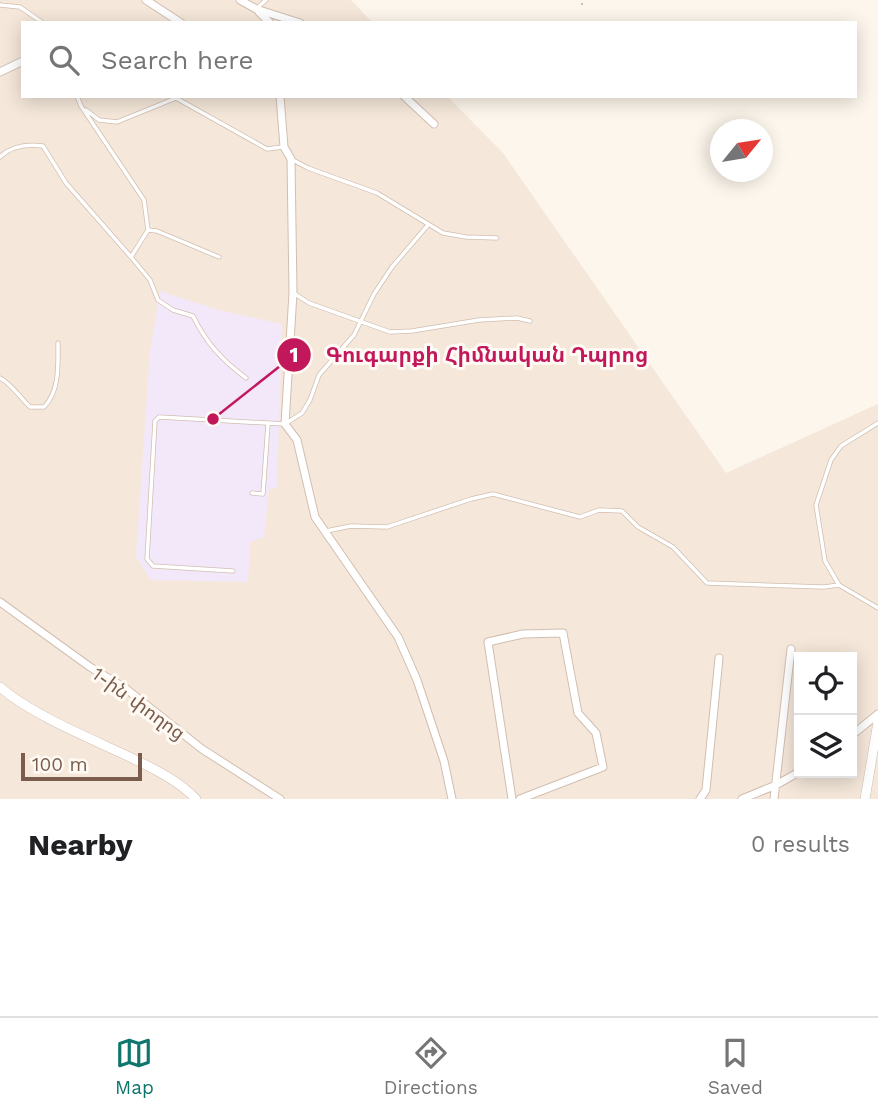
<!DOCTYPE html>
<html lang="en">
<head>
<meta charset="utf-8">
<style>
	:root { --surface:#fff; --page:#f6f6f6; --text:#202124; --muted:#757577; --line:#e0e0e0; --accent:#0f766e }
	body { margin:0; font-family:"Work Sans","Noto Sans Armenian",sans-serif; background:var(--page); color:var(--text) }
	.controls { position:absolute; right:21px; bottom:21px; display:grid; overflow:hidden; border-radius:0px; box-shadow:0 4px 18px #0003 }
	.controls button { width:63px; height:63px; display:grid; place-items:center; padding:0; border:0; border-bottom:2px solid var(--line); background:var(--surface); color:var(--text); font:35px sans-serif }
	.compass { position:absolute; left:710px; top:119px; width:63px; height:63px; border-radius:50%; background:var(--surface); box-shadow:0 4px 18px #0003; rotate:60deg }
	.scale { position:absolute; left:21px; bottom:18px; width:121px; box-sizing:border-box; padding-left:7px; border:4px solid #7a5c4d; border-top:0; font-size:19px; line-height:24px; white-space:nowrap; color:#7a5c4d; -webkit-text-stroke:5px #fffaf3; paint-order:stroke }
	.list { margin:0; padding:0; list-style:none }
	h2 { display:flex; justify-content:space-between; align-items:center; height:91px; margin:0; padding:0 28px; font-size:30px }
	h2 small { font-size:23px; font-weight:400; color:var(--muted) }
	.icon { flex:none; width:38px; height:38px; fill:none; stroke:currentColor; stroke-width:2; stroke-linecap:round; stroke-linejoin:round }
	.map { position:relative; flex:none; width:878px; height:799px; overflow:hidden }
	.search { position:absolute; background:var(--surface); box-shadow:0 4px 18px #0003; left:21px; right:21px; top:21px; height:77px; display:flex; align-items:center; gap:18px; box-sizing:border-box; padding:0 24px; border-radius:0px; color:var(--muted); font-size:26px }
	.sheet { height:217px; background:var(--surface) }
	nav { display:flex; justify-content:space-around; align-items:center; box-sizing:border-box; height:98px; border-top:2px solid var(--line); background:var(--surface); font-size:19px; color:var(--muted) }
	nav a { display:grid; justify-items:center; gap:4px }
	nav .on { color:var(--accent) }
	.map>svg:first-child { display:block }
</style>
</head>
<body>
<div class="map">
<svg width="878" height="799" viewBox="0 0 878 799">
	<rect width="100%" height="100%" fill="#fdf6ec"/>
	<!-- residential -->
	<path fill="#f5e8da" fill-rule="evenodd" d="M0 0H351L373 23H23V96H447L503 153 726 473 878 404V799H0ZM799 657H852V773H799Z"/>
	<!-- education -->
	<path fill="#f3e8fa" d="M160 291 218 310 282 324 277 488 269 489 264 537 250 542 248 582 151 580 136 557 150 350Z"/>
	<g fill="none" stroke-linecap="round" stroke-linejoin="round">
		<defs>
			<path id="service" d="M0 5 20 7 43 23
				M257 8 266 0
				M86 110 99 120 117 122 176 98 267 149 283 147
				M0 157C11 146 28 144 43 146L66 183 131 257 148 230 144 200 81 106 77 96
				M293 160 308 168 377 193 443 233 466 237 497 238
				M148 230 157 231 219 257
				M131 257 150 280 158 300 173 310 193 316C206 343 222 360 246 378
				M295 294 309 303 390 332 412 331 479 320 517 318 530 321
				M0 378C12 384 20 398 30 407H44C60 391 58 364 58 343
				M878 423 841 446 831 460 816 505 825 561 839 585 878 608
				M252 493 263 494 268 424
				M326 531 351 526 387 527 471 499 493 494 580 517 599 510 622 511 638 527 673 547 707 583 824 587 839 585
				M233 571 153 566 147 559 155 421 159 417 285 424 302 413 310 400 319 375 354 335 374 294 392 267 428 225"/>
			<path id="minor" d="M146 0 181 23
				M240 0 256 9 300 23
				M259 12 270 23
				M0 72 23 61
				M280 96 284 147 291 159 293 293 285 424 297 440 315 517 398 637 417 680 444 761 452 799
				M404 96 434 124
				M0 602 90 667 125 688 202 749 280 799
				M852 735 878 714
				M512 799 488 642 523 634 563 633 578 713 596 733 603 767 520 799
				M700 799 706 790 719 658
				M742 799 776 785 799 772
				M774 799 791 649"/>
			<path id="tertiary" d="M0 687C33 716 97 741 138 761 158 771 180 782 196 799
				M865 799 878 722"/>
		</defs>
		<!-- service casing -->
		<use href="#service" stroke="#d1beb0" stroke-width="5"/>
		<!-- minor casing -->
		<use href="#minor" stroke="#d1beb0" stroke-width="9"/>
		<!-- tertiary casing -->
		<use href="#tertiary" stroke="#d1beb0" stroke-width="10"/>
		<!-- path -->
		<path stroke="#d9b8a5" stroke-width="2" stroke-dasharray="2 5" stroke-linecap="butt" d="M582 5V0"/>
		<!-- service -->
		<use href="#service" stroke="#fff" stroke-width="3.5"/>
		<!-- minor -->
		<use href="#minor" stroke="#fff" stroke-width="7"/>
		<!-- tertiary -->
		<use href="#tertiary" stroke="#fff" stroke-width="9"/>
	</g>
	<g text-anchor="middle" stroke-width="6" stroke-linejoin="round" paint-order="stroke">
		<!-- street labels -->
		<g font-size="19" fill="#7a5c4d" stroke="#fffaf3">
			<text transform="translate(139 703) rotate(36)" y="7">1-ին փողոց</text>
		</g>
	</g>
	<!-- callouts -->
	<path fill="none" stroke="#c2185b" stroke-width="2.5" d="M213 419L294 355"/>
	<g fill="#c2185b" stroke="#fffaf3" stroke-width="2.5">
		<circle cx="213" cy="419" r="7"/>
		<circle cx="294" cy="355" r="18"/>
	</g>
	<g font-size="21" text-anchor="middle" font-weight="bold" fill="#fff">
		<text x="294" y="362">1</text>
	</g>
	<g font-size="21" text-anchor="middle" font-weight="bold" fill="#c2185b" stroke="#fffaf3" stroke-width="6" stroke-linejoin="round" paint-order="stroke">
		<text x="487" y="362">Գուգարքի Հիմնական Դպրոց</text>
	</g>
</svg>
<div class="controls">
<button><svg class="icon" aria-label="locate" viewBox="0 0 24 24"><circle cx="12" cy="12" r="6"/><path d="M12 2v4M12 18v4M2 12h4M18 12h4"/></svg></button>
<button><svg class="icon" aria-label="layers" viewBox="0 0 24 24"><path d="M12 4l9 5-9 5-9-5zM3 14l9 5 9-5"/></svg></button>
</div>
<svg class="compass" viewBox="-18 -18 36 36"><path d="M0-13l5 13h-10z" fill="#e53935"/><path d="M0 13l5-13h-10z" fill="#757577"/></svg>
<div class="scale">100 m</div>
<div class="search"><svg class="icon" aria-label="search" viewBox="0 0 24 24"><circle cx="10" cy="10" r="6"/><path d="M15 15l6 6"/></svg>Search here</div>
</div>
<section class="sheet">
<h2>Nearby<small>0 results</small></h2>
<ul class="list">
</ul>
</section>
<nav>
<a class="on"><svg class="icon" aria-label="map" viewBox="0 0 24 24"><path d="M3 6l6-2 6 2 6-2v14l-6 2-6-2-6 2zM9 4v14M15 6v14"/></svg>Map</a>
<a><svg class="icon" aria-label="directions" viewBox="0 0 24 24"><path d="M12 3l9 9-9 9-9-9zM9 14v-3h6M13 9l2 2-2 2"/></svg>Directions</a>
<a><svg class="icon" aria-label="saved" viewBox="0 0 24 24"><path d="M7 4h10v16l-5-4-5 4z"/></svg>Saved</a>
</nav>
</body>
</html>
